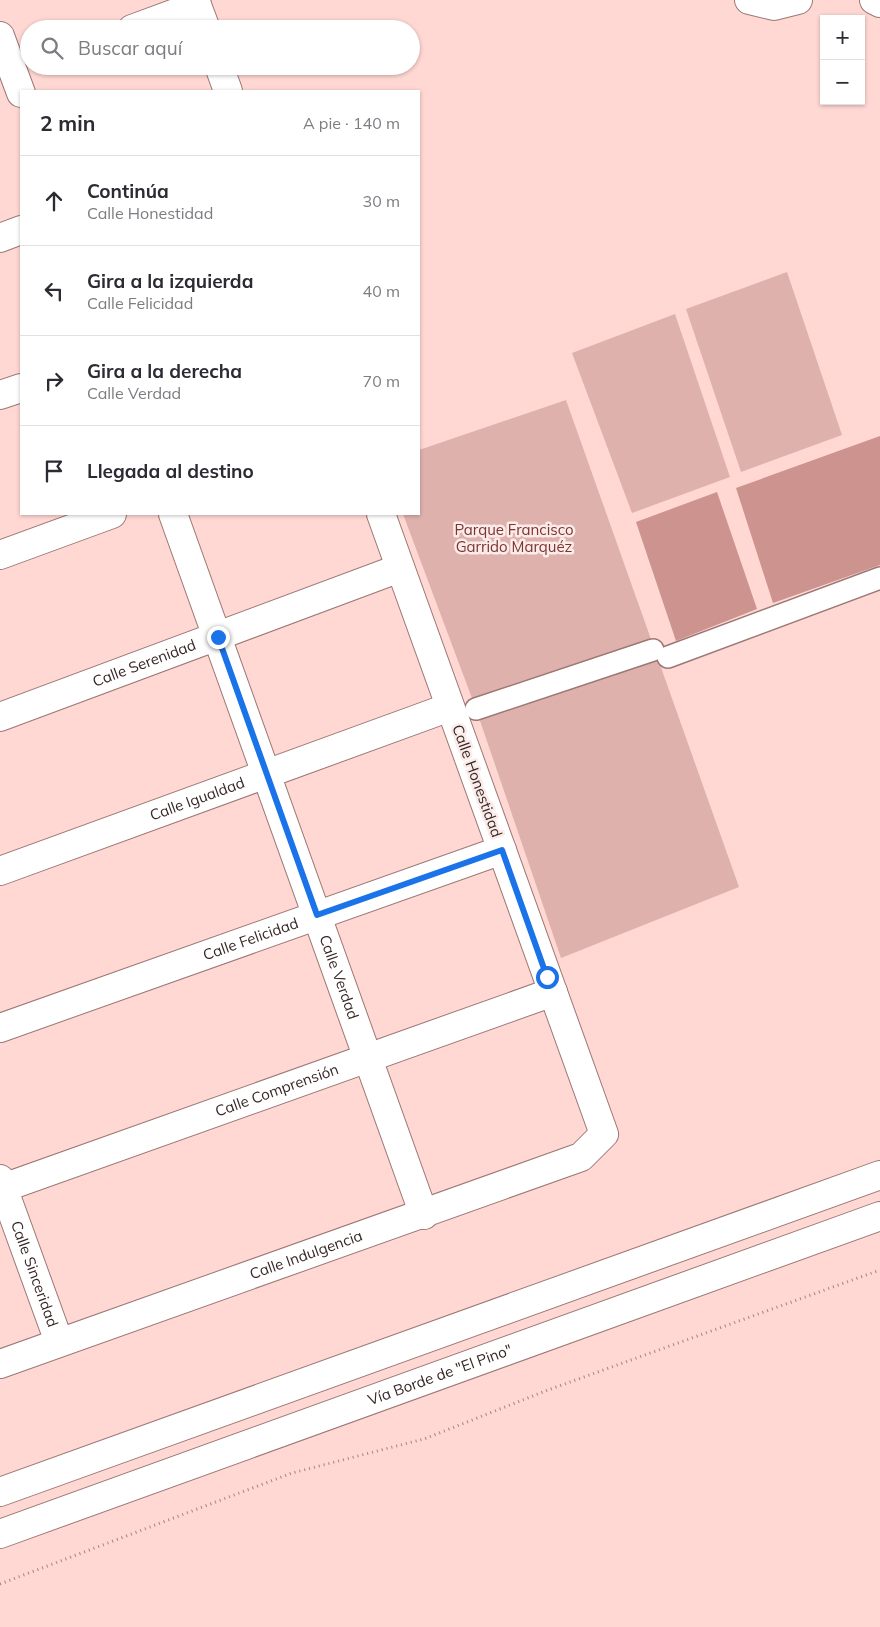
<!DOCTYPE html>
<html lang="es">
<head>
<meta charset="utf-8">
<style>
	:root { --surface:#fff; --page:#f7f7f7; --text:#2b2b33; --muted:#7c7c81; --line:#e1e1e2 }
	body { margin:0; font-family:Mulish,sans-serif; background:var(--page); color:var(--text) }
	.controls { position:absolute; right:15px; top:15px; display:grid; overflow:hidden; border-radius:0px; box-shadow:0 1px 4px #0004 }
	.controls button { width:45px; height:45px; display:grid; place-items:center; padding:0; border:0; border-bottom:1px solid var(--line); background:var(--surface); color:var(--text); font:25px sans-serif }
	.stop { position:absolute; width:15px; height:15px; margin:-11px; border:4px solid #1a73e8; border-radius:50%; background:#fff }
	.stop.end { background:#1a73e8; border-color:#fff; box-shadow:0 1px 5px #0008 }
	.list { margin:0; padding:0; list-style:none }
	h2 { display:flex; justify-content:space-between; align-items:center; height:65px; margin:0; padding:0 20px; font-size:21px }
	h2 small { font-size:16px; font-weight:400; color:var(--muted) }
	.list li { display:grid; grid-template-columns:32px 1fr auto; gap:15px; align-items:center; box-sizing:border-box; height:90px; padding:0 20px; border-top:1px solid var(--line) }
	.list b { display:block; font-size:19px; white-space:nowrap }
	.list p { margin:0; font-size:16px; white-space:nowrap; color:var(--muted) }
	.list em { font-size:16px; font-style:normal; color:var(--muted) }
	.icon { flex:none; width:28px; height:28px; fill:none; stroke:currentColor; stroke-width:2; stroke-linecap:round; stroke-linejoin:round }
	.map { position:relative; flex:none; width:880px; height:1627px; overflow:hidden }
	.search { position:absolute; background:var(--surface); box-shadow:0 1px 4px #0004; left:20px; top:20px; width:400px; height:55px; display:flex; align-items:center; gap:12px; box-sizing:border-box; padding:0 18px; border-radius:28px; color:var(--muted); font-size:19px }
	.panel { position:absolute; background:var(--surface); box-shadow:0 1px 4px #0004; left:20px; top:90px; width:400px; height:425px; border-radius:0px }
	.map>svg:first-child { display:block }
</style>
</head>
<body>
<div class="map">
<svg width="880" height="1627" viewBox="0 0 880 1627">
	<rect width="100%" height="100%" fill="#ffd7d3"/>
	<!-- green -->
	<path fill="#dfb1ac" d="M787 272 842 435 741 472 686 309Z
		M675 314 730 477 632 513 572 353Z
		M566 400 739 887 561 958 476 709 403 514H419V450Z"/>
	<!-- building -->
	<path fill="#cd938e" d="M880 436V565L773 603 736 488Z
		M717 492 757 609 676 641 636 522Z"/>
	<g fill="none" stroke-linecap="round" stroke-linejoin="round">
		<defs>
			<path id="pedestrian" d="M668 657 880 578
				M476 709 653 650"/>
			<g id="minor">
				<path d="M195 0 206 29"/>
				<path d="M132 29 197 5"/>
				<path d="M0 36 21 93"/>
				<path d="M219 66 228 91"/>
				<path d="M0 238 21 230"/>
				<path d="M0 395 21 388"/>
				<path id="s1" d="M173 514 424 1215"/>
				<path d="M0 555 112 514"/>
				<path id="s2" d="M0 717 400 568"/>
				<path id="s3" d="M0 871 450 707"/>
				<path id="s4" d="M0 1028 502 850"/>
				<path id="s5" d="M0 1179 59 1342"/>
				<path id="s6" d="M0 1189 553 992"/>
				<path id="s7" d="M0 1364 581 1157 604 1134 381 514"/>
			</g>
			<path id="tertiary" d="M749 0 774 6 798 0
				M874 0 880 3"/>
			<g id="secondary">
				<path d="M0 1492 880 1175"/>
				<path id="s8" d="M0 1534 880 1216"/>
			</g>
		</defs>
		<!-- pedestrian casing -->
		<use href="#pedestrian" stroke="#9b7874" stroke-width="24"/>
		<!-- minor casing -->
		<use href="#minor" stroke="#9b7874" stroke-width="30"/>
		<!-- tertiary casing -->
		<use href="#tertiary" stroke="#9b7874" stroke-width="30"/>
		<!-- secondary casing -->
		<use href="#secondary" stroke="#9b7874" stroke-width="30"/>
		<!-- path -->
		<path stroke="#a18683" stroke-width="3" stroke-dasharray="1 4" stroke-linecap="butt" d="M0 1584 292 1473 424 1439 548 1390 880 1270"/>
		<!-- pedestrian -->
		<use href="#pedestrian" stroke="#fff" stroke-width="21"/>
		<!-- minor -->
		<use href="#minor" stroke="#fff" stroke-width="28"/>
		<!-- tertiary -->
		<use href="#tertiary" stroke="#fff" stroke-width="28"/>
		<!-- secondary -->
		<use href="#secondary" stroke="#fff" stroke-width="28"/>
	</g>
	<g fill="none" stroke-linecap="round" stroke-linejoin="round">
		<!-- route -->
		<path stroke="#1a73e8" stroke-width="6" d="M218 637 317 915 502 850 547 977"/>
	</g>
	<g text-anchor="middle" stroke-width="5" stroke-linejoin="round" paint-order="stroke">
		<!-- park labels -->
		<g font-size="15" fill="#7d3532" stroke="#fbebe9">
			<text x="514" y="535">Parque Francisco<tspan x="514" dy="17">Garrido Marquéz</tspan></text>
		</g>
		<!-- street labels -->
		<g font-size="15" fill="#362826" stroke="#fbebe9">
			<text dy="5" stroke="none"><textPath href="#s2" startOffset="154">Calle Serenidad</textPath></text>
			<text transform="translate(477 781) rotate(70)" y="5">Calle Honestidad</text>
			<text dy="5" stroke="none"><textPath href="#s3" startOffset="210">Calle Igualdad</textPath></text>
			<text dy="5" stroke="none"><textPath href="#s4" startOffset="266">Calle Felicidad</textPath></text>
			<text dy="5" stroke="none"><textPath href="#s1" startOffset="492">Calle Verdad</textPath></text>
			<text dy="5" stroke="none"><textPath href="#s6" startOffset="294">Calle Comprensión</textPath></text>
			<text dy="5" stroke="none"><textPath href="#s7" startOffset="325">Calle Indulgencia</textPath></text>
			<text dy="5" stroke="none"><textPath href="#s5" startOffset="101">Calle Sinceridad</textPath></text>
			<text dy="5" stroke="none"><textPath href="#s8" startOffset="468">Vía Borde de "El Pino"</textPath></text>
		</g>
	</g>
</svg>
<div class="controls">
<button>+</button>
<button>−</button>
</div>
<div class="stop" style="left:547px;top:977px"></div>
<div class="stop end" style="left:218px;top:637px"></div>
<div class="search"><svg class="icon" aria-label="search" viewBox="0 0 24 24"><circle cx="10" cy="10" r="6"/><path d="M15 15l6 6"/></svg>Buscar aquí</div>
<section class="panel">
<h2>2 min<small>A pie · 140 m</small></h2>
<ul class="list">
<li><svg class="icon" aria-label="ahead" viewBox="0 0 24 24"><path d="M12 20V5M6 11l6-6 6 6"/></svg><div><b>Continúa</b><p>Calle Honestidad</p></div><em>30 m</em></li>
<li><svg class="icon" aria-label="left" viewBox="0 0 24 24"><path d="M17 20v-9H6M10 6l-5 5 5 5"/></svg><div><b>Gira a la izquierda</b><p>Calle Felicidad</p></div><em>40 m</em></li>
<li><svg class="icon" aria-label="right" viewBox="0 0 24 24"><path d="M7 20v-9h11M14 6l5 5-5 5"/></svg><div><b>Gira a la derecha</b><p>Calle Verdad</p></div><em>70 m</em></li>
<li><svg class="icon" aria-label="arrive" viewBox="0 0 24 24"><path d="M6 21V4h12l-3 4 3 4H6"/></svg><div><b>Llegada al destino</b></div></li>
</ul>
</section>
</div>
</body>
</html>
